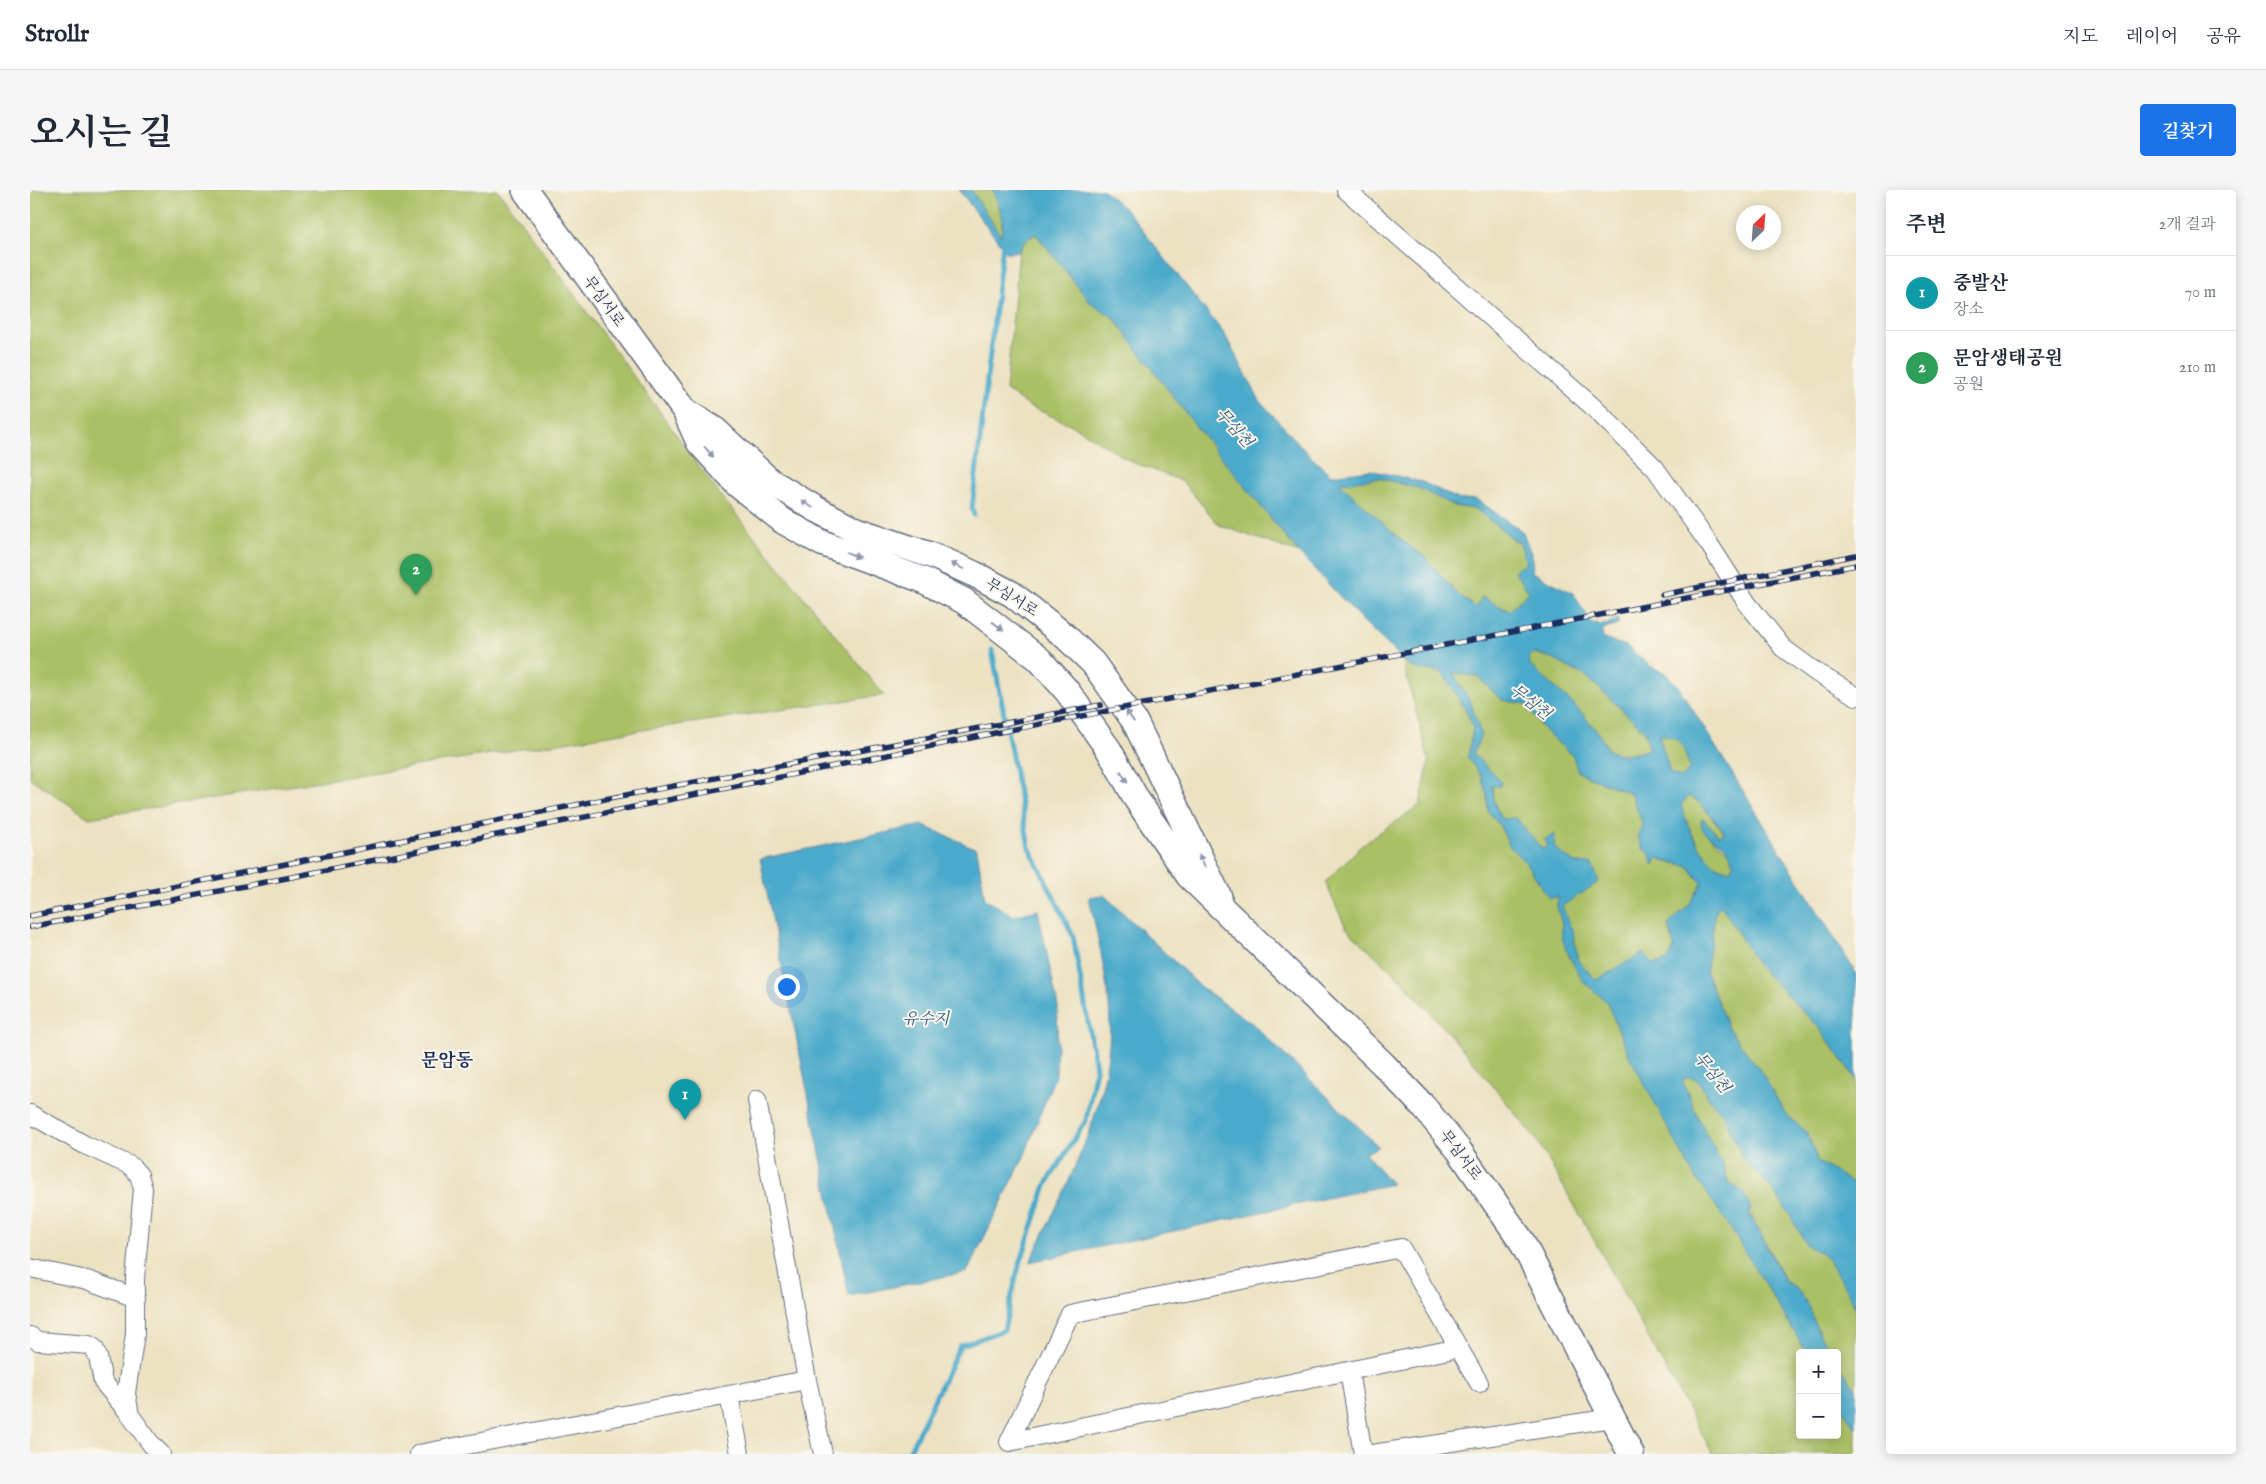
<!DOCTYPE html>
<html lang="ko">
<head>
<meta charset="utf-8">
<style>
	:root { --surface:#fff; --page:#f6f6f7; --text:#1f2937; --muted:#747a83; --line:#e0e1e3; --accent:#1a73e8 }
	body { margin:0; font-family:"IM FELL English","Noto Serif KR",serif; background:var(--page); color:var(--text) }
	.controls { position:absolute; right:15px; bottom:15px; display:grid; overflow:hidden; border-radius:5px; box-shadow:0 2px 12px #0003 }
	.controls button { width:45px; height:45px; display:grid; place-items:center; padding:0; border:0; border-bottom:1px solid var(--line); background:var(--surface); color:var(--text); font:25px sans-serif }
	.compass { position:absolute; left:1706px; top:15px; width:45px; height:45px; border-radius:50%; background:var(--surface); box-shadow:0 2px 12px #0003; rotate:25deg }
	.you { position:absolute; left:756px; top:796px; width:18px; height:18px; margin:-12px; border:4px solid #fff; border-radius:50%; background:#1a73e8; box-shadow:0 0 0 8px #1a73e833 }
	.badge { display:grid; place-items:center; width:32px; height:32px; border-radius:50%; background:var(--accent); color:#fff; font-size:16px; font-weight:700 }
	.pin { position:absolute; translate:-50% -41px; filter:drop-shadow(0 1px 2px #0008) }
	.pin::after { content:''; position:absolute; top:26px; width:18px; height:15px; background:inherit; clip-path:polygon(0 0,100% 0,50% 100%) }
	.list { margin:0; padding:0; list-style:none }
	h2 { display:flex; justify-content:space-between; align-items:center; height:65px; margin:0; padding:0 20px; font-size:21px }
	h2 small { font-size:16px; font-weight:400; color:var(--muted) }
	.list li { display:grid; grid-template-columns:32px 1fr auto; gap:15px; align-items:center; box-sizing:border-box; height:75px; padding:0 20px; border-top:1px solid var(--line) }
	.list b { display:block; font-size:19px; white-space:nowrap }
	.list p { margin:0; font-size:16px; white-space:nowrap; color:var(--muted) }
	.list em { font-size:16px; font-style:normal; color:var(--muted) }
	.map { position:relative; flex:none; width:1826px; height:1264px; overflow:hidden; border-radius:5px }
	header { display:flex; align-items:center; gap:30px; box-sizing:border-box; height:70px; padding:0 25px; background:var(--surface); border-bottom:1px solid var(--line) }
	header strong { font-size:24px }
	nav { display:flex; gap:28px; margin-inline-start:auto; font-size:18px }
	.intro { display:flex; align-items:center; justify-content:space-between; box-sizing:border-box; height:120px; padding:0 30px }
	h1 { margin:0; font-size:35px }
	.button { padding:12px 22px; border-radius:5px; background:var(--accent); color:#fff; font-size:18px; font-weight:700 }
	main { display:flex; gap:30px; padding:0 30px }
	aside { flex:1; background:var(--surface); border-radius:5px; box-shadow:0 2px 12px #0003 }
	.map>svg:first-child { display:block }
</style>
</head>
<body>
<header>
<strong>Strollr</strong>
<nav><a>지도</a><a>레이어</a><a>공유</a></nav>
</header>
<div class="intro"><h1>오시는 길</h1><a class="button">길찾기</a></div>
<main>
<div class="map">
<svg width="1826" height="1264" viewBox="0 0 1826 1264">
	<rect width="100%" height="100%" fill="#fbf7ec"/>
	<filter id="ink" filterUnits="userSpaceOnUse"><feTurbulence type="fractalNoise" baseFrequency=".02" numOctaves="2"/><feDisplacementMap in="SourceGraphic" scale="10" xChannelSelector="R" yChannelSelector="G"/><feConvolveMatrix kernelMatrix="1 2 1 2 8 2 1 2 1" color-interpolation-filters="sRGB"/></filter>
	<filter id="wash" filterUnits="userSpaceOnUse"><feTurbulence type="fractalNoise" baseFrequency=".0096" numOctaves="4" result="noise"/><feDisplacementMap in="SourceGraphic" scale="20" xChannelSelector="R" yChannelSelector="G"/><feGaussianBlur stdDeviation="1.12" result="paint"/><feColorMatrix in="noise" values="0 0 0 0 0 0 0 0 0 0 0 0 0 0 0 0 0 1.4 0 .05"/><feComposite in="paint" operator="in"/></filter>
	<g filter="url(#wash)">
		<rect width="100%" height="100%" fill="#ece2c2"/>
		<!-- green -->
		<path fill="#aac065" stroke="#627862" d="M0 0H468L691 306 854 505 592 543 59 628 0 588Z
			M941 0H962C970 16 974 29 971 46Z
			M1006 44 1060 112 1083 127 1165 235 1269 363 1189 335 1152 291 1102 272 1042 235 999 216 976 200 989 61 994 51Z
			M1349 288 1389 298 1424 316 1446 319 1491 355 1496 373 1499 402 1479 421 1452 407 1447 418 1429 406 1395 367 1376 354 1308 292Z
			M1504 463 1519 467 1557 487 1615 541 1620 559C1604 565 1593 567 1578 560 1561 525 1528 502 1500 475L1499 467Z
			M1372 469 1382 478 1412 482 1437 522 1443 538 1438 568 1451 586 1457 605 1458 621 1470 636 1480 657 1497 674 1519 708 1529 707 1527 716 1532 734V749L1577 812 1599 865 1663 984 1695 1029 1777 1163H1770V1245H1807V1211L1826 1239V1264H1683L1559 1041 1506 949 1437 864 1374 793 1316 738 1295 692 1333 654 1390 615 1399 571Z
			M1422 483 1447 486 1472 510 1496 514 1513 539 1543 566 1548 582 1601 604 1613 635 1624 675 1628 667 1633 671 1657 675 1672 693 1659 715 1639 734 1644 757 1638 771 1583 782 1566 790 1549 772 1543 743 1531 715 1569 692 1562 674 1544 673 1524 657V645L1518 657 1512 659 1486 628 1471 629 1465 614 1462 595 1472 592 1443 564 1451 544Z
			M1629 544C1655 547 1652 557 1660 578L1652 589 1640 583Z
			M1658 606 1669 612 1695 643 1689 646 1673 628C1676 635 1679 645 1684 650 1695 660 1698 655 1704 673L1700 680C1695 679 1688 678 1684 675 1668 661 1657 635 1651 615Z
			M1691 714 1727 774 1790 839 1826 889V995L1788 972 1777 943 1755 923 1732 883 1697 836 1676 782 1686 720Z
			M1659 887 1668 889 1677 906 1694 926 1713 969 1738 994 1760 1025 1777 1055 1797 1067 1826 1117V1200L1807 1171V1163H1802C1798 1157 1792 1150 1789 1143 1779 1122 1778 1103 1756 1092L1719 1022 1713 1002 1698 992 1693 975 1671 934 1652 890Z"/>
		<!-- water -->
		<path fill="#4caacb" stroke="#346c94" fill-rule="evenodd" d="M929 0H941L971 46C975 29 970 15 962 0H1074L1099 23 1195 145 1230 211 1281 267 1301 285 1340 280 1392 292 1430 310 1446 309 1493 342 1503 369 1502 382 1543 403 1562 434 1576 435 1588 429V435L1572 440 1573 449 1597 456 1620 476 1635 483 1648 496 1826 783V889L1790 839 1727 774 1691 715 1686 720 1676 782 1697 836 1732 883 1755 923 1777 943 1788 972 1826 995V1117L1797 1067 1777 1055 1760 1025 1738 994 1713 969 1694 926 1677 906 1668 890 1659 887 1652 890 1671 934 1693 975 1698 992 1713 1002 1721 1019 1719 1022 1755 1092C1778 1103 1779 1122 1789 1143 1792 1150 1798 1156 1802 1163H1777L1695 1029 1663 984 1599 865 1577 812 1554 792 1541 770 1532 749V734L1527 716 1528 707 1519 708 1497 674 1480 657 1470 636 1458 621 1457 605 1451 586 1438 568 1443 538 1437 522 1412 482 1382 478 1334 432 1269 363 1165 235 1083 127 1060 112 1006 44 994 51 989 61 977 63ZM1349 288 1389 298 1424 316 1446 319 1491 355 1496 373 1484 381 1499 402 1479 421 1452 407 1447 418 1429 406 1395 367 1376 354 1309 293ZM1504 463 1519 467 1557 487 1615 541 1619 559C1604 565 1592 567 1578 560 1561 525 1528 502 1500 475L1499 467ZM1423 483 1447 486 1472 510 1496 514 1513 539 1543 566 1548 582 1601 604 1613 635 1608 647 1614 660 1619 662 1623 675 1628 667 1633 671 1657 675 1672 693 1659 715 1639 734 1644 757 1638 771 1624 774 1613 763 1566 790 1549 772 1543 743 1532 716 1569 692 1562 674 1544 673 1524 657 1525 644 1515 649 1518 657 1512 659 1486 628 1471 629 1465 614 1462 596H1470L1472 592 1443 564 1451 544 1441 513ZM1629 545C1654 545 1653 559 1660 578L1652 588 1640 583ZM1658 606 1669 612 1695 642 1689 646 1672 628C1667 643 1685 648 1694 655 1699 660 1702 667 1704 673L1700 680C1695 679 1688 678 1685 675 1668 661 1657 635 1651 615Z
			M892 635 947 659 955 709 984 726 1008 720 1028 817 1026 883 994 967 937 1082 819 1106 730 669Z
			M1074 705 1171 797 1223 834 1349 957 1335 963 1362 994 1000 1072C1036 995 1079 922 1080 835 1080 797 1067 745 1059 707Z
			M1807 1171 1826 1200V1239L1807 1211Z"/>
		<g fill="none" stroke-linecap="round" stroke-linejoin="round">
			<!-- stream -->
			<path stroke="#4caacb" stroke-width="5" d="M944 325 942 318 973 52
				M878 1264 930 1156 974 1140 987 1083 1016 995 1056 930 1066 878 1043 746 999 657 962 460"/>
		</g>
	</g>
	<g filter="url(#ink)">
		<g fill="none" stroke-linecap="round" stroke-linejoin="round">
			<defs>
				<path id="street" d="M1316 0 1561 215 1625 278 1679 354 1717 413 1753 458 1787 483 1826 506
					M727 910 777 1190
					M0 924 55 955 101 976 109 985 113 999 105 1089V1144L96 1203 100 1225 121 1254 131 1264
					M0 1078 57 1090 106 1108
					M0 1146 8 1151 59 1155 64 1158 68 1167 73 1192 99 1223
					M1428 1158 979 1252 1040 1124 1371 1058 1449 1193
					M1319 1181 1333 1264
					M699 1205 710 1264
					M389 1264 777 1190 793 1264
					M1342 1264 1582 1228"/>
				<path id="secondary" d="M495 0 655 221 669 252 708 295 753 331 792 353 893 390 934 411 1009 469 1037 501 1079 560 1107 610 1159 686 1354 875 1393 916 1428 959 1491 1050 1601 1264
					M655 221 684 239 740 291 786 319 826 340 906 367 944 384 982 404 1035 446 1063 473 1105 532 1189 707"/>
			</defs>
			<!-- street casing -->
			<use href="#street" stroke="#646e81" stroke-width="20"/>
			<!-- secondary casing -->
			<use href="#secondary" stroke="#646e81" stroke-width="28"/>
			<!-- street -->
			<use href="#street" stroke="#fff" stroke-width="18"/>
			<!-- secondary -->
			<use href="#secondary" stroke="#fff" stroke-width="25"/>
			<defs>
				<path id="rail" d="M1632 405 1826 365
					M0 726 575 609 1071 515
					M0 737 262 687 970 542 1826 375"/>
			</defs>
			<!-- rail casing -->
			<use href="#rail" stroke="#1b2f5e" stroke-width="5.5"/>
			<!-- rail -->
			<use href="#rail" stroke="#fbf7ec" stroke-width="4" stroke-dasharray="11" stroke-linecap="butt"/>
		</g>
		<!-- one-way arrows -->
		<defs><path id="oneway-solid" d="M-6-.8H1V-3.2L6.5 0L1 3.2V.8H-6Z" transform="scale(1.25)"/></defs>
		<g fill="#8d97ae">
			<use href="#oneway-solid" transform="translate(679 262) rotate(49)"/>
			<use href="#oneway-solid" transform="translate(777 314) rotate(-148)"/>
			<use href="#oneway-solid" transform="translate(823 365) rotate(22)"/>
			<use href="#oneway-solid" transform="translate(927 376) rotate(-156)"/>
			<use href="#oneway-solid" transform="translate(968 436) rotate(36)"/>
			<use href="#oneway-solid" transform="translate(1100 526) rotate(-125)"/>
			<use href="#oneway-solid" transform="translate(1094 587) rotate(60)"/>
			<use href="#oneway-solid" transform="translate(1172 671) rotate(-114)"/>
		</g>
	</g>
	<g text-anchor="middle" stroke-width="4" stroke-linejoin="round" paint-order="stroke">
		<!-- street labels -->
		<g font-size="15" fill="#1b2f5e" stroke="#fbf7ec">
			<text transform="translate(574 111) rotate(54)" y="5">무심서로</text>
			<text transform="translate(982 407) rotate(32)" y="5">무심서로</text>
			<text transform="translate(1431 965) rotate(53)" y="5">무심서로</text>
		</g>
		<!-- water labels -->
		<g font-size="16" font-style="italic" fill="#2c5a84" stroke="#fbf7ec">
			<text transform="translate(1205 237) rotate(48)" y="6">무심천</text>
			<text transform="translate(1501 511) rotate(38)" y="6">무심천</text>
			<text x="896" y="834">유수지</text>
			<text transform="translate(1683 882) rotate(51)" y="6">무심천</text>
		</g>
		<!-- quarter labels -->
		<g font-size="18" font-weight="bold" fill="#1b2f5e" stroke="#fbf7ec">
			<text x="417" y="876">문암동</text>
		</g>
	</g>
</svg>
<div class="controls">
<button>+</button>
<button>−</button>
</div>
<svg class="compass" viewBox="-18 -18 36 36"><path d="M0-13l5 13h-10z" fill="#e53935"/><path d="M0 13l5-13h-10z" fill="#747a83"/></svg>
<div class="you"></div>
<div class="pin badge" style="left:655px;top:930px;background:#0f9aa8">1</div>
<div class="pin badge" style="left:386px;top:405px;background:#2e9e5b">2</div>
</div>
<aside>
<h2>주변<small>2개 결과</small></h2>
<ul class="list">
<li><span class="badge" style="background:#0f9aa8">1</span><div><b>중발산</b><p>장소</p></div><em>70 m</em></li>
<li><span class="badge" style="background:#2e9e5b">2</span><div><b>문암생태공원</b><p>공원</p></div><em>210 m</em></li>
</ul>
</aside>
</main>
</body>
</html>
